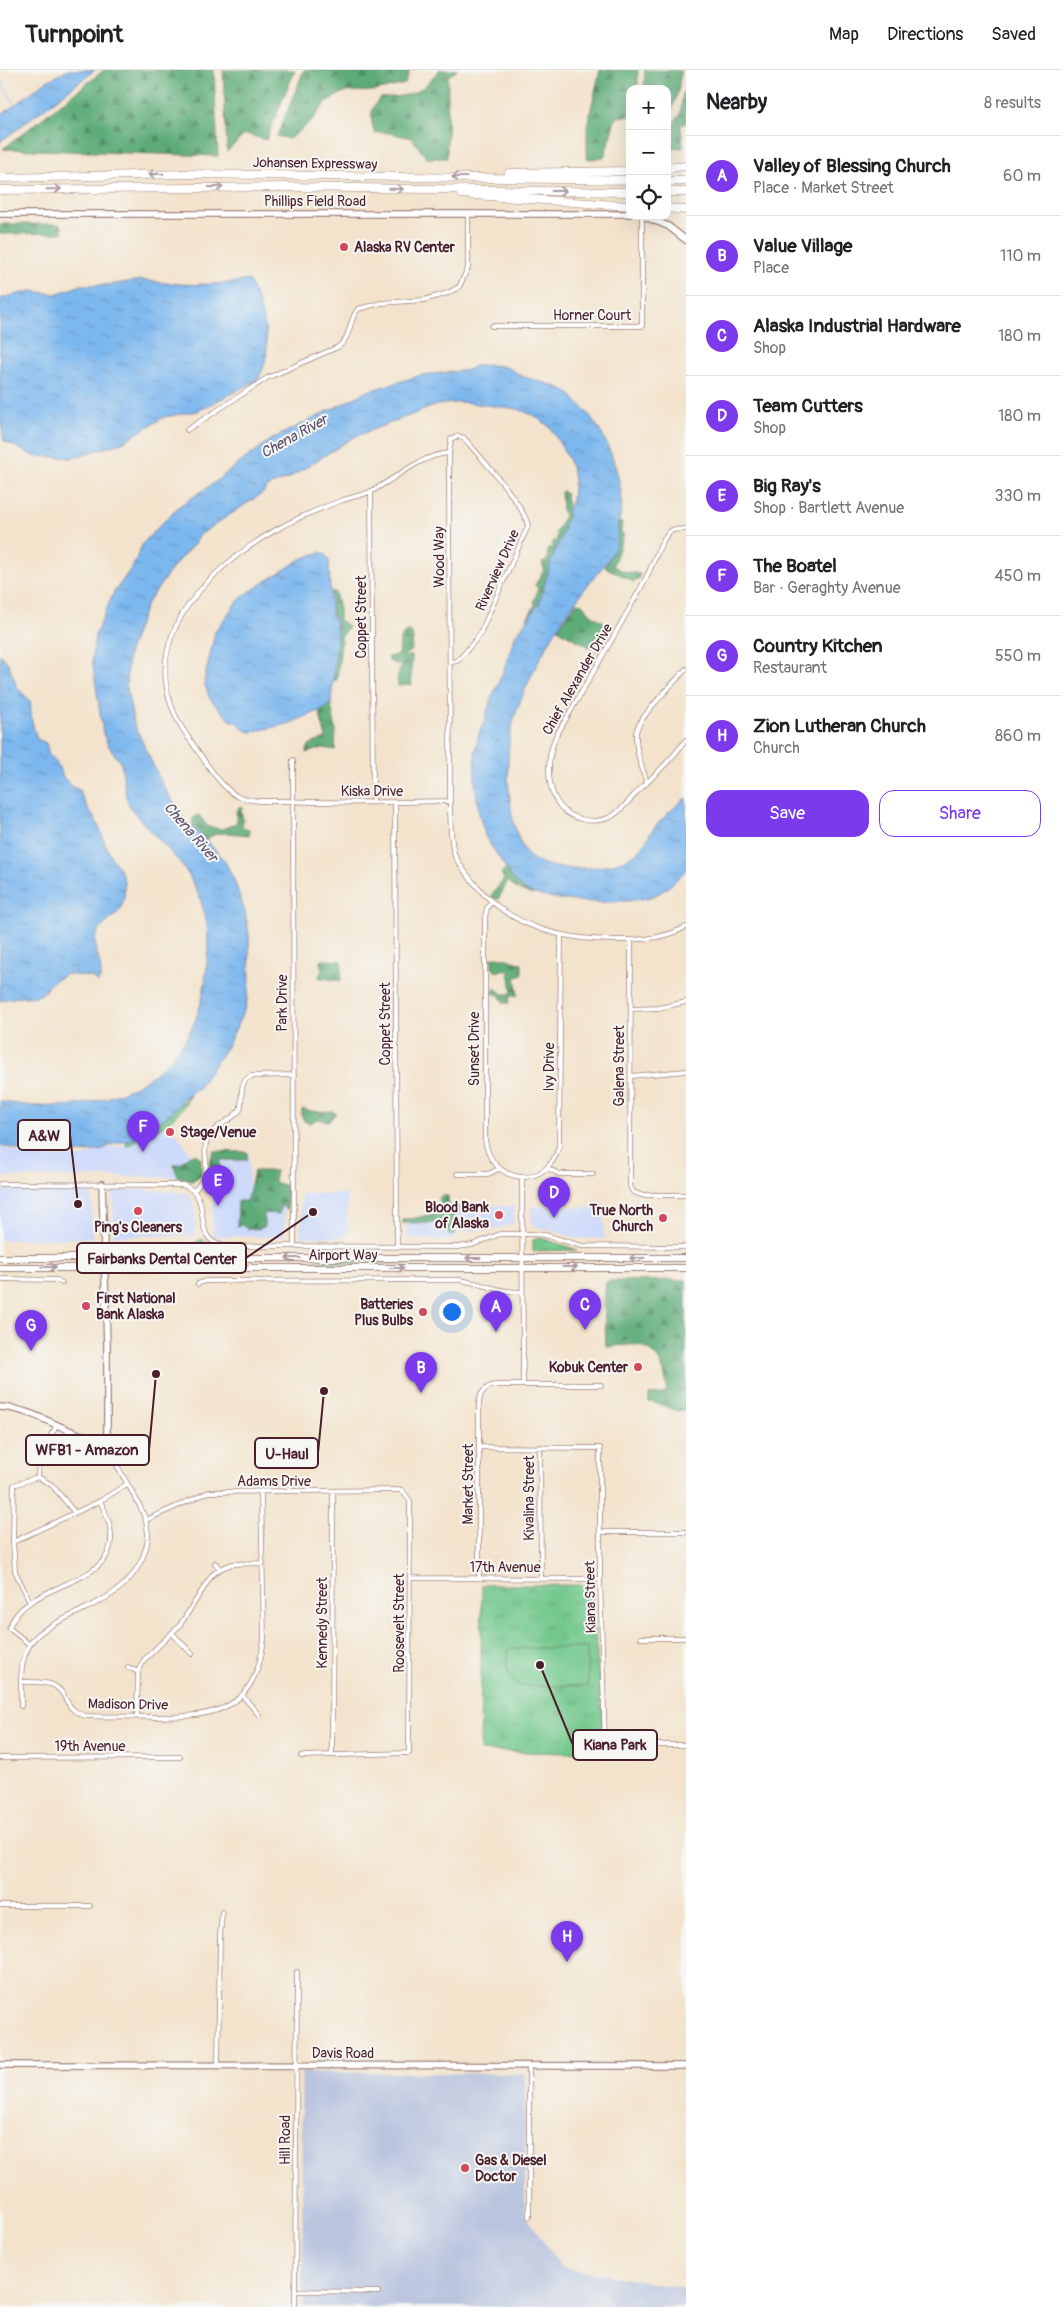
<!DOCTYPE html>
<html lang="en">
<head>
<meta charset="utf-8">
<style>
	:root { --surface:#fff; --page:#f6f6f6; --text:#202124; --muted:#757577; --line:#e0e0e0; --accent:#7c3aed }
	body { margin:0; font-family:Pangolin,sans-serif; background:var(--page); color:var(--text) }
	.controls { position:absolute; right:15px; top:15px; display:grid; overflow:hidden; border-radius:10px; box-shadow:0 5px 20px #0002 }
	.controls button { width:45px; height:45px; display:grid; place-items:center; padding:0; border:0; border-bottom:1px solid var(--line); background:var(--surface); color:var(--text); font:25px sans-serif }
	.you { position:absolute; left:451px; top:1241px; width:18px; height:18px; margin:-12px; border:4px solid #fff; border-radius:50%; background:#1a73e8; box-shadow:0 0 0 8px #1a73e833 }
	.badge { display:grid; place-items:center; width:32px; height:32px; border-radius:50%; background:var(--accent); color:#fff; font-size:16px; font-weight:700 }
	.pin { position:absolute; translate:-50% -41px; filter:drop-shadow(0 1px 2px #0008) }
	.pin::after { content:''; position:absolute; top:26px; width:18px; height:15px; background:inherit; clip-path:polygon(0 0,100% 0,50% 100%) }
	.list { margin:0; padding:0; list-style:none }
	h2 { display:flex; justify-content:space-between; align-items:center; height:65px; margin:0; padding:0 20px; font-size:21px }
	h2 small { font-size:16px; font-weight:400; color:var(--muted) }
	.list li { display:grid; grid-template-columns:32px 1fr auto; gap:15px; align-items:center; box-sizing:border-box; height:80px; padding:0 20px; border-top:1px solid var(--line) }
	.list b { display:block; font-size:19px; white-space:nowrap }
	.list p { margin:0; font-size:16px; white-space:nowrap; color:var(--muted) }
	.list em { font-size:16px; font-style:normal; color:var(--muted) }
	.actions { display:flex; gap:10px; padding:15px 20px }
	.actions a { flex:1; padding:11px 0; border:1px solid var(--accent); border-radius:15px; text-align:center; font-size:18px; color:var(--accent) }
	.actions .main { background:var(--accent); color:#fff }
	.icon { flex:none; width:28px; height:28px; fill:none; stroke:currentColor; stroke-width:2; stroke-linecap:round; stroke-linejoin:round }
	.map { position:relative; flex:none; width:686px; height:2237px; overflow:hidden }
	header { display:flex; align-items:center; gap:30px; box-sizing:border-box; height:70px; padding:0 25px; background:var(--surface); border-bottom:1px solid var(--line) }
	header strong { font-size:24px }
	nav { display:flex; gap:28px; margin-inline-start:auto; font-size:18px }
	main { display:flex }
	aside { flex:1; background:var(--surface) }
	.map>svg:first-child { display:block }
</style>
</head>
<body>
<header>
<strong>Turnpoint</strong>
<nav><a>Map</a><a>Directions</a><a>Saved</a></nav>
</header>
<main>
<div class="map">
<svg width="686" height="2237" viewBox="0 0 686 2237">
	<defs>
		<pattern id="grass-tufts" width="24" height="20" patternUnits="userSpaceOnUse" patternTransform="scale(1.25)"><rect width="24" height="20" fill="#72c88c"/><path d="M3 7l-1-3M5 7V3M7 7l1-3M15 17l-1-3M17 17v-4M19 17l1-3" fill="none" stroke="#64ab79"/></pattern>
		<pattern id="forest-firs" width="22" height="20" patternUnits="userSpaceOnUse" patternTransform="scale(1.25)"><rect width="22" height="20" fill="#5dac78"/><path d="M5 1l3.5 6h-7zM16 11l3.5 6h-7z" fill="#4f8b63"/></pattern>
		<pattern id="water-ripples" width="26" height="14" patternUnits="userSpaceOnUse" patternTransform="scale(1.25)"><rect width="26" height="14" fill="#7cb7ee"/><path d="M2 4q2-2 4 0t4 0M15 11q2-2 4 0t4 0" fill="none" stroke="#6894c1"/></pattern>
	</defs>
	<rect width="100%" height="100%" fill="#f6f6f2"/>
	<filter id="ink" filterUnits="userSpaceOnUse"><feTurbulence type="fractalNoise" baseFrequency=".02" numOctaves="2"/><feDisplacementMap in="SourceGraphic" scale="10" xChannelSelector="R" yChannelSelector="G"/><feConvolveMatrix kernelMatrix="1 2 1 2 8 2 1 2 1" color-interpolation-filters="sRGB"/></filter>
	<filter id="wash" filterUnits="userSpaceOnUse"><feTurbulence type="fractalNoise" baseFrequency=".0096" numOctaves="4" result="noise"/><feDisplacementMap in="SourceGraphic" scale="20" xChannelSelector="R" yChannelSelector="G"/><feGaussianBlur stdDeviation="1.12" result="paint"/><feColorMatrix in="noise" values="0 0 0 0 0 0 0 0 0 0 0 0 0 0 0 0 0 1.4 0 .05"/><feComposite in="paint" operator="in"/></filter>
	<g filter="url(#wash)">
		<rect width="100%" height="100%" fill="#f3e3cc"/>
		<!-- built -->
		<path fill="#cedafa" d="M167 1050 200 1097 201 1107H0V1077L33 1087H81L114 1076 116 1078 141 1068Z
			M249 1082V1114L285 1115 284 1167 213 1166 212 1083Z
			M0 1120 90 1121 92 1124V1168L0 1170Z
			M113 1120H153L185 1123 190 1126 195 1136 196 1165 113 1166Z
			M301 1124H347V1167H301Z
			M597 1132H603L604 1169 575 1168 550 1159 537 1157 531 1153V1136L596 1138Z
			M451 1136H514L513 1154 496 1159 454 1162V1170L407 1169V1151L451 1150Z"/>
		<!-- industrial -->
		<path fill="#b9c4de" d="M301 2002 525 2004V2144L562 2198 686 2218V2237H303Z"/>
		<!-- grass -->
		<path fill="url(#grass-tufts)" stroke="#5e745c" d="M190 1024C186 1038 168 1055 153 1061 151 1062 148 1061 146 1062 139 1066 134 1073 127 1077L126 1072 133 1070 144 1060 164 1050Z
			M541 1168 577 1180 533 1181V1170Z
			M202 1169 210 1176 220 1181H146L121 1177 128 1173 178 1175 192 1174Z
			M305 1191H430V1193L284 1195V1193Z
			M482 1515H591L605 1675 569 1683 480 1681Z"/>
		<!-- forest -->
		<path fill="url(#forest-firs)" stroke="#546652" d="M104 0H214L218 86 3 79Z
			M223 0H295L266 70 245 64 227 82Z
			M304 0H410L405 14 375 21 344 22 326 32 311 52 289 69 277 66Z
			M439 0H458L448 6 447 88H426L412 68C397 66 390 61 374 63 371 49 369 40 380 28 410 26 420 25 439 0Z
			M600 0H638V19H630V46L616 47 604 88 587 89V56Z
			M645 0 681 1 678 22 667 53V19H644Z
			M686 21V53L681 55 683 78 671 77 672 54 680 45 683 23Z
			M0 154H58L62 156V163L0 164Z
			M563 421 566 424 569 447 564 454V460L551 492 539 534 527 548 535 535 534 531 538 519 535 515 544 500 542 493 547 491 548 478 554 477 552 473 557 469 556 462 565 446 562 440 561 422Z
			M618 452 622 453 621 462 624 465 613 496 623 501 640 504 639 509 634 512 605 497 616 472Z
			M332 521 335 522 339 538V550L348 556 342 565 337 610 334 611C329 599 337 580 337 565 337 550 326 536 332 521Z
			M576 533 582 534 592 545 612 557 599 581C596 581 561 562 558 559Z
			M407 561 411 562 413 569 411 581 404 585 406 587 411 585 412 587 411 606 412 615 398 616 397 609 401 596 389 591 388 587 399 584 400 568Z
			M331 634 336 660 335 680 323 678 306 683 309 675 326 668 319 641Z
			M240 736 244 738 241 741 243 750 242 757 250 761 249 765C234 764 219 760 206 769L192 756 193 748 199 745 208 757 222 759 237 753 236 742Z
			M506 799C515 808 519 821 533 823L532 825 515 818 508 811 498 830 491 826 504 809 501 803Z
			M495 887C505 887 513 892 522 893V905L519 907 515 906 518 925 510 927 509 933H504L499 925 492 923 495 918 503 924H510L512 921 509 901 505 899 496 902 492 898V888Z
			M322 890 342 891 341 911 320 908 319 906 322 900 320 893Z
			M304 1039C316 1044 326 1039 336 1043L329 1051 317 1049 310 1053 305 1052 301 1045 302 1040Z
			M214 1081 247 1082V1090H220V1111L212 1112C208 1103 209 1089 214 1081Z
			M195 1084 201 1088V1106L192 1111 177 1106 174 1094H180L188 1086Z
			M254 1101H276L274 1112 287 1116V1141L281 1135 279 1144 264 1143V1157L257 1159H247L242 1155 237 1156 238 1131H246L249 1123Z
			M441 1126H448L449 1136 479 1137 480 1140 456 1142 455 1165H449L444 1153H402L404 1149H411L438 1143 440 1140 439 1128Z
			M686 1210V1341C673 1342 662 1333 649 1332V1325L664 1324 667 1320C665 1296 655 1272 628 1275 622 1276 615 1275 609 1277L606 1276 604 1228 606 1212 609 1211Z"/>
		<!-- garden -->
		<path fill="#72c88c" stroke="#5e745c" d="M510 1578H587L588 1616H519C506 1605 504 1594 510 1578Z"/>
		<!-- water -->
		<path fill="url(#water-ripples)" stroke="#636b8c" d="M68 0H95L0 72V46L45 12Z
			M142 210C179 216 213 216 249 210 259 233 270 262 266 288 265 295 261 303 258 310L198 341 164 347 121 373 72 388 34 386 4 371 0 345V231L2 228 31 221 55 224 82 215H108Z
			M475 296C486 295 500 294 510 299 515 301 519 306 524 307 537 311 563 316 572 326 574 328 575 330 577 332 604 355 624 406 621 441 621 445 619 449 618 453 617 461 618 468 615 476 608 494 598 501 588 515 558 552 522 614 511 660 505 690 507 762 528 785 541 798 565 799 582 798 599 798 617 795 632 786 644 779 647 768 654 758 663 748 675 736 686 728V800C677 809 666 821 653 826 628 836 544 834 522 818L513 809 486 768 479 744 475 711V683L479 663 485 650 491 629 502 605 515 566 539 534 551 492 564 460V452L569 447 567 439 572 431 574 407 568 388 550 357 535 346 518 339 462 332 437 335 354 367 289 408 267 417 264 422 198 466 197 471 177 492 147 533 128 584 126 616 134 654 163 716 186 751 208 772 225 791 234 810 245 842 249 864 250 912 246 936 228 975 199 1017 181 1030 180 1034 164 1049 144 1060 133 1070 113 1074 102 1080 72 1084 44 1082 36 1084 2 1076 0 1075V1031C98 1052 197 1011 206 904 208 883 210 862 204 841 200 827 192 808 183 797 167 776 146 759 130 737L126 727 121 693 108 675 103 663 92 589 95 566 103 547 114 522 133 496 143 473 178 437 211 415 270 370 368 321 422 305 468 300Z
			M320 482 325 484 329 490 331 543 335 551 337 566 331 634 326 638 288 654 252 662 246 661 236 652 230 650 210 629 204 612 215 562 235 534 246 524 301 489Z
			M0 584 8 593 17 617 30 631 32 652 37 669 46 673 49 685 56 691 63 707 73 717 80 720C84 736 93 743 99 757 103 766 105 776 110 785 114 792 120 798 122 805 126 814 125 829 121 838 115 849 99 855 96 867 92 879 108 904 97 913L92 907 66 904C61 908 56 909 52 912 46 917 45 924 37 926 24 928 13 926 0 931Z"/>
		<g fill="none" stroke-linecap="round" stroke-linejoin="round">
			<!-- stream -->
			<path stroke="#7cb7ee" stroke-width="1" d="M0 9 15 35"/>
		</g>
	</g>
	<g filter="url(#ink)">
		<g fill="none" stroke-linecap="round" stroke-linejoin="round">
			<defs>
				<path id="street" d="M492 256H642V146
					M187 360 267 308 338 277C352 267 348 251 358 239L381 233 424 230 448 223 459 217 468 198V144
					M449 383C419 386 398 407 372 421 363 425 353 427 343 430 329 435 315 441 301 447 219 485 120 571 188 667 200 683 221 720 239 727 254 732 268 731 284 731 339 734 395 732 450 731
					M371 421 373 732
					M686 459 672 460C660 469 653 496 645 510 616 564 585 616 555 668 544 697 546 740 581 749 590 752 602 751 611 747 621 741 629 731 636 723 654 706 671 690 686 670
					M451 592 457 591 462 586 479 566 528 456C525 435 479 386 464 368L457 366 451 369 449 383 450 741C451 755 450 772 455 786 460 796 468 806 475 814 511 859 565 870 619 870 643 870 665 868 686 857
					M293 690 294 1176
					M647 713C642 697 635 680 636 663 638 647 674 613 686 599
					M395 732 397 1176
					M491 832 487 838 485 847V1070C491 1115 548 1121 559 1076L561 866
					M631 870 630 1116 633 1122 641 1125H686
					M631 939 659 938 686 932
					M631 1006 686 1001
					M547 1098 559 1104H593
					M457 1104H488L499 1099
					M522 1107 523 1315
					M0 1114 183 1115C217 1127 187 1170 225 1176L458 1177 472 1175 500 1164H532L545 1165 582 1176 686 1177
					M194 1121C217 1096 198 1084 209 1066 216 1055 232 1050 240 1040 244 1028 237 1011 252 1006L294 1005
					M0 1209 57 1210 62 1213
					M198 1214 205 1211 459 1210C483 1213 496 1222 521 1222
					M479 1377 600 1378V1509L605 1675H686
					M540 1377 541 1508
					M38 1407 52 1415 75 1443
					M146 1450 209 1422 402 1420 410 1431 409 1683 301 1686
					M601 1462H686
					M13 1472 100 1431 127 1414
					M215 1493 220 1499
					M410 1508 600 1509
					M479 1508V1333C480 1323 484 1317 495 1315H601
					M30 1532 15 1501 13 1472 14 1415 38 1407 39 1386 57 1355
					M173 1564 192 1584
					M641 1568H686
					M29 1574 9 1558C28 1502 148 1522 100 1431
					M128 1597 138 1602
					M21 1612C31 1612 44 1611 53 1615 69 1623 63 1640 86 1646 109 1647 132 1646 155 1647 218 1647 255 1640 264 1569L261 1421
					M242 1625 259 1645
					M21 1636C21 1616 19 1593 29 1576 34 1566 42 1561 51 1556 83 1537 122 1529 140 1493 144 1485 148 1474 148 1464 147 1434 114 1402 107 1370
					M137 1646 138 1602 144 1590 180 1555 212 1505 220 1499 232 1494 263 1493
					M332 1685 333 1422
					M0 1688 180 1687
					M0 1836H90
					M218 1995 220 1866 222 1842
					M529 1996V2147
					M295 2221 378 2222
					M295 2237 297 1902"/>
				<path id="secondary" d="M0 144H630
					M643 146 668 156 686 170
					M0 1337C39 1339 69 1368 107 1370V1274L102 1114
					M0 1995 686 1996"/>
				<path id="primary" d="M0 1188H686
					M0 1198H686"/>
				<path id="highway" d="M667 98 686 96
					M509 103 630 101
					M0 108 186 104 630 110
					M667 111H686
					M0 120 285 117 630 122
					M667 122H686
					M461 124 630 136
					M667 138 686 140"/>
			</defs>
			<!-- street casing -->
			<use href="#street" stroke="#9e817c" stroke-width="5.5"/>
			<!-- secondary casing -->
			<use href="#secondary" stroke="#9e817c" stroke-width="8"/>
			<!-- primary casing -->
			<use href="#primary" stroke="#9e817c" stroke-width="8"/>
			<!-- highway casing -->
			<use href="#highway" stroke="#9e817c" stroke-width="9"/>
			<!-- street -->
			<use href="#street" stroke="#fff" stroke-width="4"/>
			<!-- secondary -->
			<use href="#secondary" stroke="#fff" stroke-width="5.5"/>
			<!-- primary -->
			<use href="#primary" stroke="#fff" stroke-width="6"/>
			<!-- highway -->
			<use href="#highway" stroke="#fff" stroke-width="8"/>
		</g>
		<!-- one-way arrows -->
		<defs><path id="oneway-shaft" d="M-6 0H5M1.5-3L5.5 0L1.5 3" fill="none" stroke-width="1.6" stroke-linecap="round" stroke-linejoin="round" transform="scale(1.25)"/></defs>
		<g stroke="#ae9aa0">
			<use href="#oneway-shaft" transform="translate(156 104) rotate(178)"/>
			<use href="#oneway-shaft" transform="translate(459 107) rotate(-180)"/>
			<use href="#oneway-shaft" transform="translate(216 117)"/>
			<use href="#oneway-shaft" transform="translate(54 119) rotate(-1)"/>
			<use href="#oneway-shaft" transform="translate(396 119) rotate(1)"/>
			<use href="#oneway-shaft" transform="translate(559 121)"/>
			<use href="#oneway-shaft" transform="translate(293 1188) rotate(-180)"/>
			<use href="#oneway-shaft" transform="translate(473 1188) rotate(180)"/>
			<use href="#oneway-shaft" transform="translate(637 1188) rotate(-180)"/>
			<use href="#oneway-shaft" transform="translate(49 1197)"/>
			<use href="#oneway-shaft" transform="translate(570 1197)"/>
			<use href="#oneway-shaft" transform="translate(397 1198)"/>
		</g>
	</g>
	<!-- markers -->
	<g fill="#d1495b" stroke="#f6f6f2" stroke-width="2">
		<circle cx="344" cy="177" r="5"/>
		<circle cx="170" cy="1062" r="5"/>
		<circle cx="138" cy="1141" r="5"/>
		<circle cx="499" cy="1145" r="5"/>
		<circle cx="663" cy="1148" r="5"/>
		<circle cx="86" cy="1236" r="5"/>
		<circle cx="423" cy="1242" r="5"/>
		<circle cx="638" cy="1297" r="5"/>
		<circle cx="465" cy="2098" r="5"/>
	</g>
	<g text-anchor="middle" stroke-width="4" stroke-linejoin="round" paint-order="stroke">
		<!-- street labels -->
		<g font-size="14" fill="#4a1f2b" stroke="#f6f6f2">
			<text transform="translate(315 93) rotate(1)" y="5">Johansen Expressway</text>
			<text x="315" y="136">Phillips Field Road</text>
			<text x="592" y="250">Horner Court</text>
			<text transform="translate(439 487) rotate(-90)" y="5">Wood Way</text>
			<text transform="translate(497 500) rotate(-66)" y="5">Riverview Drive</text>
			<text transform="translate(361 547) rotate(-90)" y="5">Coppet Street</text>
			<text transform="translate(577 609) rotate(-60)" y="5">Chief Alexander Drive</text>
			<text x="372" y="726">Kiska Drive</text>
			<text transform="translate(282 933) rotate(-90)" y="5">Park Drive</text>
			<text transform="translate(385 954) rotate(-90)" y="5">Coppet Street</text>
			<text transform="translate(474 979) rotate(-90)" y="5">Sunset Drive</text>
			<text transform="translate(619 996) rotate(-90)" y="5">Galena Street</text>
			<text transform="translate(549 997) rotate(-90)" y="5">Ivy Drive</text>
			<text x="343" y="1190">Airport Way</text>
			<text x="274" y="1416">Adams Drive</text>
			<text transform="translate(468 1414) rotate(-90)" y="5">Market Street</text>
			<text transform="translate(529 1428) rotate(-90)" y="5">Kivalina Street</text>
			<text x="505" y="1502">17th Avenue</text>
			<text transform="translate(590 1527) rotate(-91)" y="5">Kiana Street</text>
			<text transform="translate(322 1553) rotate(-90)" y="5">Kennedy Street</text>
			<text transform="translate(399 1553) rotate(-90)" y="5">Roosevelt Street</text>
			<text transform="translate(128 1634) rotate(1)" y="5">Madison Drive</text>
			<text x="90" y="1681">19th Avenue</text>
			<text x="343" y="1988">Davis Road</text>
			<text transform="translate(285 2070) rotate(-90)" y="5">Hill Road</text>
		</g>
		<!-- poi labels -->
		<g font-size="14" font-weight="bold" fill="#4a1f2b" stroke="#f6f6f2" text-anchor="start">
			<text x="354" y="182">Alaska RV Center</text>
			<text x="180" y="1067">Stage/Venue</text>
			<text x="489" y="1142" text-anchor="end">Blood Bank<tspan x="489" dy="16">of Alaska</tspan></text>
			<text x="653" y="1145" text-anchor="end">True North<tspan x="653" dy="16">Church</tspan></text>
			<text x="138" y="1162" text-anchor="middle">Ping's Cleaners</text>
			<text x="96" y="1233">First National<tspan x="96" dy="16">Bank Alaska</tspan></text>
			<text x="413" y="1239" text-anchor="end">Batteries<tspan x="413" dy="16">Plus Bulbs</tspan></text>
			<text x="628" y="1302" text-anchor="end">Kobuk Center</text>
			<text x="475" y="2095">Gas &amp; Diesel<tspan x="475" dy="16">Doctor</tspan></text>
		</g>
		<!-- water labels -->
		<g font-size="15" font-style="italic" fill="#5c546f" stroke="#f6f6f2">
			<text transform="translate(294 366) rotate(-29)" y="5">Chena River</text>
			<text transform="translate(191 762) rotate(49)" y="5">Chena River</text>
		</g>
	</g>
	<!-- callouts -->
	<path fill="none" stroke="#4a1f2b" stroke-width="2" d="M78 1134L70 1065M313 1142L246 1188M156 1304L149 1380M324 1321L318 1383M540 1595L573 1675"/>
	<g fill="#4a1f2b" stroke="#f6f6f2" stroke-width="2">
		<circle cx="78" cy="1134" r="5"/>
		<circle cx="313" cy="1142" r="5"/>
		<circle cx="156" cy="1304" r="5"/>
		<circle cx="324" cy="1321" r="5"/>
		<circle cx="540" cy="1595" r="5"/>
	</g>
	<g fill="#f6f6f2" stroke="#4a1f2b" stroke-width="2">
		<rect x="18" y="1050" width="52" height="30" rx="5"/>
		<rect x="77" y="1173" width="169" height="30" rx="5"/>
		<rect x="26" y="1365" width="123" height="30" rx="5"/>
		<rect x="255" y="1368" width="63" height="30" rx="5"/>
		<rect x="573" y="1660" width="84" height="30" rx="5"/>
	</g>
	<g font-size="15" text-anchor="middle" font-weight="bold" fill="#4a1f2b">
		<text x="44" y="1071">A&amp;W</text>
		<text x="162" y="1194">Fairbanks Dental Center</text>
		<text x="87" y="1385">WFB1 - Amazon</text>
		<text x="287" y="1389">U-Haul</text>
		<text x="615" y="1680">Kiana Park</text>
	</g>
</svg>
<div class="controls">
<button>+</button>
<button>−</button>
<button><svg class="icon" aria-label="locate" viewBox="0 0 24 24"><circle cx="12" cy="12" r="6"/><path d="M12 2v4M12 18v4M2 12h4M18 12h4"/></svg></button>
</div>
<div class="you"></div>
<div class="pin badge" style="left:496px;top:1262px">A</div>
<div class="pin badge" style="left:421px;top:1323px">B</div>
<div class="pin badge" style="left:585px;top:1260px">C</div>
<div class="pin badge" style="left:554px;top:1148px">D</div>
<div class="pin badge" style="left:218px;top:1136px">E</div>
<div class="pin badge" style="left:143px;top:1082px">F</div>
<div class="pin badge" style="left:31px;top:1281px">G</div>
<div class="pin badge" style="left:567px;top:1892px">H</div>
</div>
<aside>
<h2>Nearby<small>8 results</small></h2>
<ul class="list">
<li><span class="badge">A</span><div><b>Valley of Blessing Church</b><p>Place · Market Street</p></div><em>60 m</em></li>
<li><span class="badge">B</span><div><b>Value Village</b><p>Place</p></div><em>110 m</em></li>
<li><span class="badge">C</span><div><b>Alaska Industrial Hardware</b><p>Shop</p></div><em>180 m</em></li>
<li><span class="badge">D</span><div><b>Team Cutters</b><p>Shop</p></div><em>180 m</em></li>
<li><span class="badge">E</span><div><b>Big Ray's</b><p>Shop · Bartlett Avenue</p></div><em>330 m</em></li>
<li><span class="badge">F</span><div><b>The Boatel</b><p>Bar · Geraghty Avenue</p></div><em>450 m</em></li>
<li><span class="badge">G</span><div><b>Country Kitchen</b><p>Restaurant</p></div><em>550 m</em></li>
<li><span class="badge">H</span><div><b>Zion Lutheran Church</b><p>Church</p></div><em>860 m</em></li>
</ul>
<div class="actions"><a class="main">Save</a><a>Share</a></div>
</aside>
</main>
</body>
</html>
